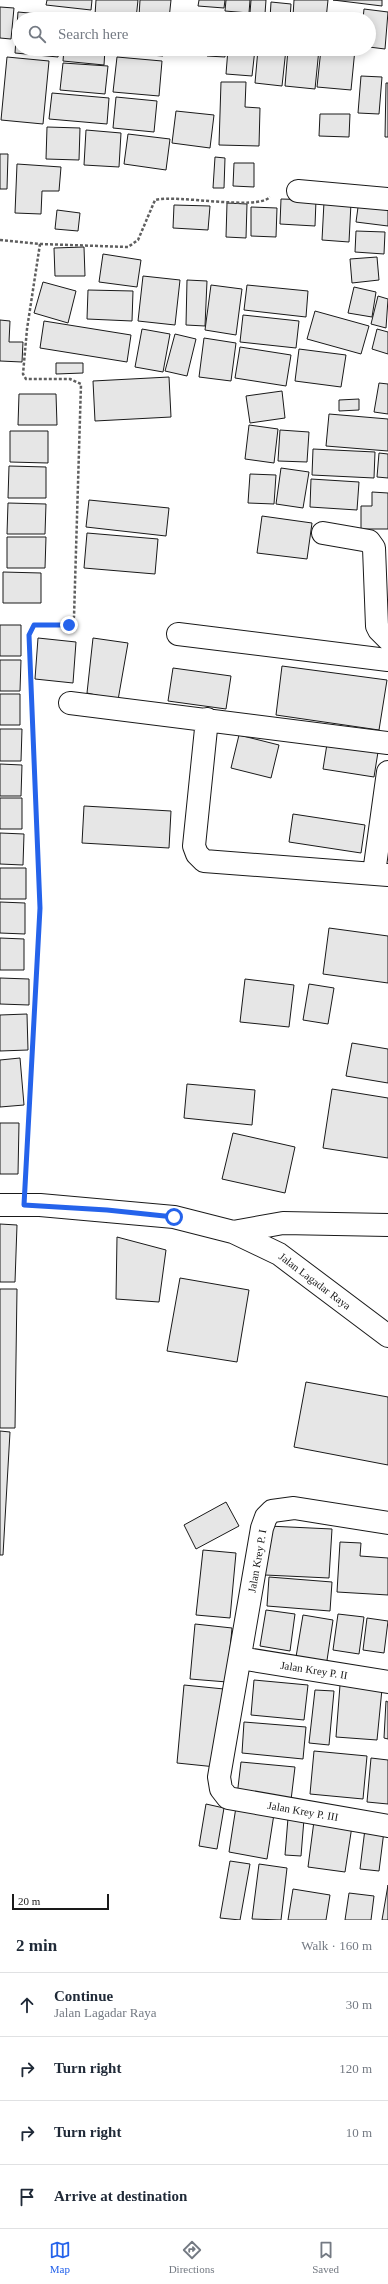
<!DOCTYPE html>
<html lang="en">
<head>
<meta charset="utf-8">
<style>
	:root { --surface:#fff; --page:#f2f2f3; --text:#1f2937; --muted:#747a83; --line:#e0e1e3; --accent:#2563eb }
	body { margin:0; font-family:Georgia,serif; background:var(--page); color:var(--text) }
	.scale { position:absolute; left:12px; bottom:10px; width:97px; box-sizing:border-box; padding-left:4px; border:2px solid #1a1a1a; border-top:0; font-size:11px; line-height:14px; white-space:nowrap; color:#1a1a1a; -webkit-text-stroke:3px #fff; paint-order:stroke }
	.stop { position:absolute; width:12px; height:12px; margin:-9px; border:3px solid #2563eb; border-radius:50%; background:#fff }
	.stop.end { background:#2563eb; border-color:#fff; box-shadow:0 1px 4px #0008 }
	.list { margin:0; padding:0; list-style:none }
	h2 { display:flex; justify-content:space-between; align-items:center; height:52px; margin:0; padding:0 16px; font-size:17px }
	h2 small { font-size:13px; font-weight:400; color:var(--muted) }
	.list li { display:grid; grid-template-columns:26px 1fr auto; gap:12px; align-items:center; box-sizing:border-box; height:64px; padding:0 16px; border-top:1px solid var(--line) }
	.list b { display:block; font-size:15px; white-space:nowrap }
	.list p { margin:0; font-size:13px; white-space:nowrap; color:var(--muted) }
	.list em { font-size:13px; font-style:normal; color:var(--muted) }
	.icon { flex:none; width:22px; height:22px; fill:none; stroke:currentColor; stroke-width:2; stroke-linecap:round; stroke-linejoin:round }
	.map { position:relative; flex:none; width:388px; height:1920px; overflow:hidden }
	.search { position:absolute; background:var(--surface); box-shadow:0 2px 10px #0003; left:12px; right:12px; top:12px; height:44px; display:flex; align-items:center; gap:10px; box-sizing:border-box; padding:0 14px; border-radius:22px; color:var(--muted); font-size:15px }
	.sheet { height:308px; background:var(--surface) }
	nav { display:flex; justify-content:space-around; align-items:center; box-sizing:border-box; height:56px; border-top:1px solid var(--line); background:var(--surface); font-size:11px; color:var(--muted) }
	nav a { display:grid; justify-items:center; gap:2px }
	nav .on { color:var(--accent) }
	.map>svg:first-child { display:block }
</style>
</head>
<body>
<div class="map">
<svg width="388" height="1920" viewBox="0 0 388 1920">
	<rect width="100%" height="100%" fill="#fff"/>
	<!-- building -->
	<path fill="#e6e6e6" stroke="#1a1a1a" d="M47 0H92L91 10 46 5Z
		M96 0H138L136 19 95 15Z
		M140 0H171L169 19 139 16Z
		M199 0H225L224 8 198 6Z
		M226 0H250L249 13 225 11Z
		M251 0H266L265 14 250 13Z
		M294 0H328L326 19 293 16Z
		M333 0H382V6Z
		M271 2 291 4 290 19H270Z
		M0 7 14 8 11 39 0 38Z
		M364 9 388 12 385 49 369 47V19H363Z
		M18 12 62 16V19H19V49H59L58 57 15 53Z
		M186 14 210 16V19H186Z
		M64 49H105L104 65 63 61Z
		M113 49H164L163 56 113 52Z
		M183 49H206V55L183 52Z
		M208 49H225V57L207 56Z
		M228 49H255L252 76 226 74Z
		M258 49H286L282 86 255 83Z
		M288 49H319L315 89 285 86Z
		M321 49H355L351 90 317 87Z
		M7 57 49 61 43 124 1 120Z
		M117 57 162 61 159 96 113 92Z
		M63 63 108 66 105 94 60 90Z
		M361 76 382 77 379 114 358 113Z
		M221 82H246L245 107 260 108 259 146 219 145Z
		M386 83H388V137H385Z
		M52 93 109 98 107 124 49 119Z
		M116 97 157 101 154 132 113 128Z
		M176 111 214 115 210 148 172 143Z
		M320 114H350L349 137 319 136Z
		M47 127 80 128 79 160 46 159Z
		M86 130 121 133 119 167 84 165Z
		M128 134 170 139 166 170 124 164Z
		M0 154H8L7 189H0Z
		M215 157 225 158 224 188H213Z
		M234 163H254V187L233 186Z
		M17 164 61 167 59 191H42L41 214 15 213Z
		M281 199 316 200 315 226 280 224Z
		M359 200 388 203V226L356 222Z
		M324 202 351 203 349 242 322 240Z
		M227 203 247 204 246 238 226 237Z
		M174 205 210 206 208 230 173 228Z
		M251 207 277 208 276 237 251 236Z
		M57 210 80 213 78 231 55 229Z
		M356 231 385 232 384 254 355 252Z
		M84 247 85 276H55L54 248Z
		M103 254 141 260 137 287 99 282Z
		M377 257 379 280 352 283 350 259Z
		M143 276 180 280 175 325 138 321Z
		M187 280 207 281 205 326 186 325Z
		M43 282 76 291 68 323 34 313Z
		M211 285 242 289 236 335 205 330Z
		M247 285 308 291 306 317 244 310Z
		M354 287 376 292 372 317 348 313Z
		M88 290 133 291 132 321 87 319Z
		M378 296 388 299 386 328 371 324Z
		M315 311 369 326 361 354 307 339Z
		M243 315 299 321 296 348 240 342Z
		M0 320 10 321 9 342H23L22 362 0 361Z
		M44 321 131 335 127 362 40 348Z
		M142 329 170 334 163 372 135 367Z
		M377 329 388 332V354L372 349Z
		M175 334 196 339 187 376 165 371Z
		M204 338 236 343 231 381 199 377Z
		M240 347 291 355 286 386 235 378Z
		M299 349 346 355 341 387 295 381Z
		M56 363H83V373L56 374Z
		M169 377 171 417 95 421 93 381Z
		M379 383 388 384V414L374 412Z
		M282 391 285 418 250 423 246 396Z
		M19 394H56L57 425H18Z
		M359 399V410L339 411V400Z
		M329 414 388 419V451L326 446Z
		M249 425 278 429 274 463 245 459Z
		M280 430 309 432 307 462 278 461Z
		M10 431H48V463L10 462Z
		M313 449 375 452 374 478 312 475Z
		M379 453 388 454V478L377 477Z
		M9 466 46 467V498H8Z
		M281 468 309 472 303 508 276 504Z
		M250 474 276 475 274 504 248 503Z
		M311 479 359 482 357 510 310 507Z
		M372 492 388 493V529H361V506H372Z
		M89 500 169 508 166 536 86 527Z
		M8 503 46 504 45 534H7Z
		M262 516 312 523 307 559 257 553Z
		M87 533 158 539 155 574 84 568Z
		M7 537H46L45 568H7Z
		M3 572 41 573V603H3Z
		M0 625H21V656H0Z
		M38 638 76 642 73 683 35 679Z
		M93 638 128 643 118 700 87 693Z
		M0 660H21L20 691H0Z
		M282 666 387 680 379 730 276 715Z
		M173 668 231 676 226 709 168 701Z
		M0 694H20V725H0Z
		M0 729H22L21 761H0Z
		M239 735 279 745 271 778 231 768Z
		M327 744 378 752 374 777 323 769Z
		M0 764 22 765 21 796H0Z
		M0 798H22V829H0Z
		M84 806 171 811 169 848 82 843Z
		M293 814 365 825 361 853 289 842Z
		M0 833 24 834 23 865 0 864Z
		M0 868H26V899H0Z
		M0 902 25 903V934L0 933Z
		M329 928 388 936V983L323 974Z
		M0 938 24 939V970H0Z
		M0 978 29 979V1005L0 1004Z
		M245 979 294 985 289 1027 240 1022Z
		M309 984 334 988 328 1024 303 1020Z
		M27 1014 28 1050 0 1051V1015Z
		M352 1043 388 1049V1083L346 1076Z
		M20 1058 24 1105 0 1107V1060Z
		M187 1084 255 1090 252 1125 184 1118Z
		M332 1089 388 1098V1158L323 1148Z
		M0 1123H19L18 1174H0Z
		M233 1133 295 1147 285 1193 222 1179Z
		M0 1224 17 1225 15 1282H0Z
		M117 1237 166 1250 159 1302 116 1299Z
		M180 1278 249 1290 237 1362 167 1351Z
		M0 1289H17L15 1428H0Z
		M306 1382 388 1397V1465L294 1447Z
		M0 1431 10 1432 3 1555H0Z
		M226 1502 239 1526 196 1549 184 1525Z
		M268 1526 332 1529 329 1578 265 1575Z
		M340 1542 361 1543 360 1556 388 1558V1595L337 1592Z
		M203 1550 236 1553 230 1618 196 1615Z
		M269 1577 332 1582 330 1611 267 1606Z
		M266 1610 295 1614 290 1651 260 1646Z
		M338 1614 364 1617 359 1654 333 1650Z
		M303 1615 333 1620 326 1667 295 1663Z
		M367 1618 388 1621 384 1653 363 1650Z
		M195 1624 232 1628 227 1682 190 1679Z
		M254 1680 308 1685 304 1720 251 1715Z
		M184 1685 224 1689 216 1767 177 1763Z
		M340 1685 382 1689 377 1740 336 1737Z
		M315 1690 334 1691 329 1745 309 1743Z
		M386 1701 388 1702V1739L384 1738Z
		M244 1722 306 1727 303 1759 242 1753Z
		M314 1751 367 1756 363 1799 310 1794Z
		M371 1758 388 1760V1804L367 1802Z
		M241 1762 295 1767 291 1800 237 1796Z
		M206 1804 224 1808 217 1849 199 1846Z
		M236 1807 274 1814 267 1859 229 1852Z
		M288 1818 304 1819 301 1856 285 1855Z
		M314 1821 352 1826 345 1872 308 1867Z
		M365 1829 384 1831 379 1871 360 1869Z
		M230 1861 250 1864 240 1920 220 1918Z
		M259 1864 287 1868 281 1920 252 1919Z
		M388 1885V1920H382Z
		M293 1889 330 1895 326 1920H288Z
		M349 1893 374 1896 371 1920H345Z"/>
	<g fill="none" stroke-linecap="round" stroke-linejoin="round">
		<defs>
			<path id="minor" d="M298 191 388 199
				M323 533 369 541 374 548 377 626 379 630 388 639
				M178 634 388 660
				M70 703 388 743
				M207 719 194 846 197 854 204 861 388 875
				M374 873 388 772
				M0 1205H40L174 1217 233 1232 279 1254 388 1336
				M233 1232 283 1223 388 1225
				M388 1523 294 1508 272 1511 266 1517 262 1528 219 1777 221 1789 228 1798 388 1826
				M240 1658 388 1682"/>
		</defs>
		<!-- minor casing -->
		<use href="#minor" stroke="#1a1a1a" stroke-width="24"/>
		<!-- path -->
		<path stroke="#5f5f5f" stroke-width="2.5" stroke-dasharray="3 2" stroke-linecap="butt" d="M0 240 40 244 27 329 23 374 26 379H70L81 384 74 617 69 625H34L29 635 40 908 26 1177
			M40 244 128 247 138 240 155 200C177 194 256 211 270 197"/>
		<!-- minor -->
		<use href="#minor" stroke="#fff" stroke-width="22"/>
	</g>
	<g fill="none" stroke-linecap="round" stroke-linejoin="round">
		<!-- route -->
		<path stroke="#2563eb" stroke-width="5" d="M69 625H34L29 635 40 908 24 1205 107 1210 174 1217"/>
	</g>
	<g text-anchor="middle" stroke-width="3" stroke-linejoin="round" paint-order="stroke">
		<!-- street labels -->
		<g font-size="11" fill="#1a1a1a" stroke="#fff">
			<text transform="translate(315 1281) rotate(37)" y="4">Jalan Lagadar Raya</text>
			<text transform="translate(257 1561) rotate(-80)" y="4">Jalan Krey P. I</text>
			<text transform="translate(314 1670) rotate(9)" y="4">Jalan Krey P. II</text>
			<text transform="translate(303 1811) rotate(10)" y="4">Jalan Krey P. III</text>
		</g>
	</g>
</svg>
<div class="scale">20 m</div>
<div class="stop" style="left:174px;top:1217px"></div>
<div class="stop end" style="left:69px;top:625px"></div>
<div class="search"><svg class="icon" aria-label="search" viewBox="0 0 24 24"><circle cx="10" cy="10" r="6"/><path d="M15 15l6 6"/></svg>Search here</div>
</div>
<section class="sheet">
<h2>2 min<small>Walk · 160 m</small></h2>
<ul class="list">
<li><svg class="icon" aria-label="ahead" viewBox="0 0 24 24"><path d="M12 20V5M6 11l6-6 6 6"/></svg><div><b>Continue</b><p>Jalan Lagadar Raya</p></div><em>30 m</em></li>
<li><svg class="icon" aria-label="right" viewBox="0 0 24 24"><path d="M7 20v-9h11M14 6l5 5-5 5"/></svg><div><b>Turn right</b></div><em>120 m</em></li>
<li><svg class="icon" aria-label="right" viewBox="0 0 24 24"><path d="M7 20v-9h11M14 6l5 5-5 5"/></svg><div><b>Turn right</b></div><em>10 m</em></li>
<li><svg class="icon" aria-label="arrive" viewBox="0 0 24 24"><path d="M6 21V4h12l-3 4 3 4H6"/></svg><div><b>Arrive at destination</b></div></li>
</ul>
</section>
<nav>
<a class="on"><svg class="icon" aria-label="map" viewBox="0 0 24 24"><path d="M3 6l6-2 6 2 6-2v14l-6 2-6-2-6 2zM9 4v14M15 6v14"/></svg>Map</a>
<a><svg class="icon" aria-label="directions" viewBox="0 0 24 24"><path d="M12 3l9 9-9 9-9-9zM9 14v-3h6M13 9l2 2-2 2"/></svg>Directions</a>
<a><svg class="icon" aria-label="saved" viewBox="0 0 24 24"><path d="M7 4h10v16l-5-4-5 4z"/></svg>Saved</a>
</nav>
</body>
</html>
